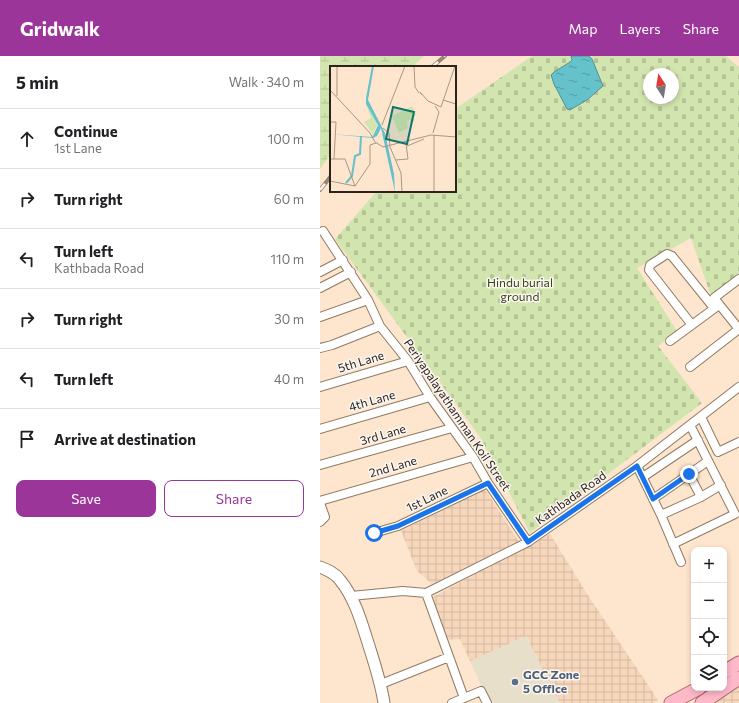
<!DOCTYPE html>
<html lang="en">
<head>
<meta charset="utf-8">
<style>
	:root { --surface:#fff; --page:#f2f2f2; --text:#202124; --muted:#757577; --line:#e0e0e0; --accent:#9b3599 }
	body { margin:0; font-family:Commissioner,sans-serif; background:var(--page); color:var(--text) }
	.controls { position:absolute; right:12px; bottom:12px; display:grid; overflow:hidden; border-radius:8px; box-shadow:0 2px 6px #0003 }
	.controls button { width:36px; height:36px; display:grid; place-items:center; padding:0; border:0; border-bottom:1px solid var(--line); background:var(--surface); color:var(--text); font:20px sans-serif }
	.compass { position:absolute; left:323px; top:12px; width:36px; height:36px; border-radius:50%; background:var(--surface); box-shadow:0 2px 6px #0003; rotate:348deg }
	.stop { position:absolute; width:12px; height:12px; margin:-9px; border:3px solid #1a73e8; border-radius:50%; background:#fff }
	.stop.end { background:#1a73e8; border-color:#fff; box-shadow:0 1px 4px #0008 }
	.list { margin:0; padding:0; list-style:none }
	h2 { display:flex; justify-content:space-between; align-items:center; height:52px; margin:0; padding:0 16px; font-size:17px }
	h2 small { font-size:13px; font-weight:400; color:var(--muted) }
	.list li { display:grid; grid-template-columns:26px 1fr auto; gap:12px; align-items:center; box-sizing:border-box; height:60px; padding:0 16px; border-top:1px solid var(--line) }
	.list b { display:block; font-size:15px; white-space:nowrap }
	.list p { margin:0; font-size:13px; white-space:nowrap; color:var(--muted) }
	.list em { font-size:13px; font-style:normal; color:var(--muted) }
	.actions { display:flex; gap:8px; padding:12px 16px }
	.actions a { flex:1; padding:9px 0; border:1px solid var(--accent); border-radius:8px; text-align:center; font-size:14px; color:var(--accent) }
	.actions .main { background:var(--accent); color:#fff }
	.icon { flex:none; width:22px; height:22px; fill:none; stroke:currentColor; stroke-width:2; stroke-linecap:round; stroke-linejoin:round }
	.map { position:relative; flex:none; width:419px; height:647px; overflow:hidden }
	header { display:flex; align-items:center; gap:24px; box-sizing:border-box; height:56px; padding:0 20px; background:var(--accent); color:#fff }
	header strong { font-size:19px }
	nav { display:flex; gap:22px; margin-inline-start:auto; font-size:14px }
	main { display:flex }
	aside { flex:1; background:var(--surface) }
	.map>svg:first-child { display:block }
</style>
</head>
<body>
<header>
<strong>Gridwalk</strong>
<nav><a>Map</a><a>Layers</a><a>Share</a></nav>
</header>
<main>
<aside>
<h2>5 min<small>Walk · 340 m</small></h2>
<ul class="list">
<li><svg class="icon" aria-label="ahead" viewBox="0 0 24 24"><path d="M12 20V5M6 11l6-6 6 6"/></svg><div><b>Continue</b><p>1st Lane</p></div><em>100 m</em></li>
<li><svg class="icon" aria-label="right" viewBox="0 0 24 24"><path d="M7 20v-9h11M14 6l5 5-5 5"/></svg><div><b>Turn right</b></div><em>60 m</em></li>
<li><svg class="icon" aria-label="left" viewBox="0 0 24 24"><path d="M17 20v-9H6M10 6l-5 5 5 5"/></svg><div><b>Turn left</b><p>Kathbada Road</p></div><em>110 m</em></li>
<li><svg class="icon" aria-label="right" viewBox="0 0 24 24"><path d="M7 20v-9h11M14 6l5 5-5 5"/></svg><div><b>Turn right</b></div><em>30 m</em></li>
<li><svg class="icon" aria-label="left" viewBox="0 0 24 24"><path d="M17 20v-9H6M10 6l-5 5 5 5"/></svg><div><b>Turn left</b></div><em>40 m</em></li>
<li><svg class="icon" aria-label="arrive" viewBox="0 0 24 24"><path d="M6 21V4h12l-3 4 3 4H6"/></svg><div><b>Arrive at destination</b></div></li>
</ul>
<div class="actions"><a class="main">Save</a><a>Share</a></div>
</aside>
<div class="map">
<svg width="419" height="647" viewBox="0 0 419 647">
	<defs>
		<pattern id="industrial-grid" width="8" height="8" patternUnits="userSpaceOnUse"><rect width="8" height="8" fill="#f6d7bb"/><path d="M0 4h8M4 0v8" fill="none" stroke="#d3b8a0"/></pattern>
		<pattern id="wetland-marsh" width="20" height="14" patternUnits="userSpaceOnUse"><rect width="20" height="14" fill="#d3e5af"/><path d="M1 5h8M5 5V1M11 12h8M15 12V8" fill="none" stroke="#b5c496"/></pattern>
		<pattern id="cemetery-stones" width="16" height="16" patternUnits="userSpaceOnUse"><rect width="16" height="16" fill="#d3e5af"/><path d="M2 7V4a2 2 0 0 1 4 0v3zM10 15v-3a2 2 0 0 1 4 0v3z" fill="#b5c496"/></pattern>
		<pattern id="water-ripples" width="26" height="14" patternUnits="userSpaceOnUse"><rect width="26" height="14" fill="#65c1ca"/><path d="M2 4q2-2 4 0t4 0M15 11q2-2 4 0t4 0" fill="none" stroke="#539ca3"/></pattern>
	</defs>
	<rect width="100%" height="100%" fill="#fee5cd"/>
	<!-- commercial -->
	<path fill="#e8dfca" d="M206 580 240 647H169L150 605Z"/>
	<!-- industrial -->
	<path fill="url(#industrial-grid)" d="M165 433 199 486 112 528 97 515 81 475Z
		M230 478 269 541 338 644 333 647H240L206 580 150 605 140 583 125 584 111 542Z
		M419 628V647H396L397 644Z"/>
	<!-- wetland -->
	<path fill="url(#wetland-marsh)" d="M0 0H104L92 11H11V98L0 113Z"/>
	<!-- cemetery -->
	<path fill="url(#cemetery-stones)" fill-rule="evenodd" d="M212 0H406L419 11V218L391 240 371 182 317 212 357 275 338 290 382 347 210 477 160 381 15 183 57 135H135V53ZM329 18H353V42H329Z"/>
	<!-- water -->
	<path fill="url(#water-ripples)" stroke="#549295" d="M251 0H269L272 3 283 30 267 44 250 54 247 53 234 28 231 19 234 16 250 6 252 4Z"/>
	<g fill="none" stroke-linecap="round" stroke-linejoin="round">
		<defs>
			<path id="minor" d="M3 175 48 244 60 270 88 305 110 341 153 401 168 427 208 486
				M0 216 23 204
				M419 223 394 242 419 273
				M0 232 31 216
				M0 261 48 244
				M372 269 329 214 330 209 347 198 352 200 394 252
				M350 285 399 249
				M0 292 12 289 60 270
				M370 311 419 273
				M0 331 88 305
				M381 361 398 396 419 386
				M0 373 110 341
				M0 409 132 372
				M317 410 341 459 361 506
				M369 418 381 441
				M323 421 378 384
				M333 443 388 405
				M0 445 153 401
				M0 447 5 461 0 466
				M341 459 381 441 401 429
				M54 477 78 470 168 427
				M353 488 415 458 370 369
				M106 537 144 642
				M31 540 83 535 106 537 208 486 317 410 419 331
				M61 628 129 601
				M132 647 161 635 167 647"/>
			<path id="secondary" d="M0 511C8 514 15 517 20 524 35 542 42 568 49 590 55 609 61 627 64 647"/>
			<path id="primary" d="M404 616 419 607
				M351 647 379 632
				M382 647 419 622"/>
		</defs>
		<!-- minor casing -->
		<use href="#minor" stroke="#907a64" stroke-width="10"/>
		<!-- secondary casing -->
		<use href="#secondary" stroke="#907a64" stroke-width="13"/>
		<!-- primary casing -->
		<use href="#primary" stroke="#b46674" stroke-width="15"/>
		<!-- minor -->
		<use href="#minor" stroke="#fff" stroke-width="8"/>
		<!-- secondary -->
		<use href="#secondary" stroke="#fff" stroke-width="11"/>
		<!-- primary -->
		<use href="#primary" stroke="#feb9c9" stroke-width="13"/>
		<defs>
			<path id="rail" d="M112 11 125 0
				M0 134 11 120"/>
		</defs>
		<!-- rail casing -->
		<use href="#rail" stroke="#968575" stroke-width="4"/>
		<!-- rail -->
		<use href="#rail" stroke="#fbf6f1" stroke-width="2.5" stroke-dasharray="8" stroke-linecap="butt"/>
	</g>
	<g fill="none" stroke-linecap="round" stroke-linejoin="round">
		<!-- route -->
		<path stroke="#1a73e8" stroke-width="5" d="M54 477 78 470 168 427 208 486 317 410 333 443 369 418"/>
	</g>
	<!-- markers -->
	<circle fill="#5c6f8a" stroke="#fbf6f1" stroke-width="1.5" cx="195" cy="626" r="4"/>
	<g text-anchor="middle" stroke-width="3" stroke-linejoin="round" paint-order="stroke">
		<!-- park labels -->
		<g font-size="12" fill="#364314" stroke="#fbf6f1">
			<text x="200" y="231">Hindu burial<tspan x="200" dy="14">ground</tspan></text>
		</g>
		<!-- street labels -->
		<g font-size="12" fill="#2c231a" stroke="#fbf6f1">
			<text transform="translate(41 306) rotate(-17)" y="4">5th Lane</text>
			<text transform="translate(52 345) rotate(-16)" y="4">4th Lane</text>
			<text transform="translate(137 359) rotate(56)" y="4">Periyapalayathamman Koil Street</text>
			<text transform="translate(63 379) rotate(-16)" y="4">3rd Lane</text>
			<text transform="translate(73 411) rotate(-16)" y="4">2nd Lane</text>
			<text transform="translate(251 442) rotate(-35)" y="4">Kathbada Road</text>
			<text transform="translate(107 443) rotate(-26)" y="4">1st Lane</text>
		</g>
		<!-- service labels -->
		<g font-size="12" font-weight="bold" fill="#4e5e75" stroke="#fbf6f1" text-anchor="start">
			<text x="203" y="623">GCC Zone<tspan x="203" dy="14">5 Office</tspan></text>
		</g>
	</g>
	<!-- overview -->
	<g transform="translate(10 10)">
		<rect width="126" height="126" fill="#fee5cd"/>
		<path d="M36 38 48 57 43 68 34 56 41 52Z" fill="#d3e5af"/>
		<path d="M82 40 86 49 83 52 85 55 80 57V54L77 55 78 62 69 67 62 50Z" fill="#d3e5af"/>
		<path d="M42 0H44L38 34 55 67 64 108 65 126 51 62 47 70 43 72 0 68 42 71 44 68 48 59 36 38V32Z" fill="#65c1ca"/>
		<path fill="none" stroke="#65c1ca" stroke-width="2" d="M16 117 22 110 25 90 30 88 31 70"/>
		<path fill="none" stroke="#aa9785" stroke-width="1" d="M84 0 85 21 89 27M0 24 40 67 45 76 53 81 101 69 126 71M92 29 90 26 98 35 111 41 125 0M7 30V0M113 34 126 38M0 56H6L4 93M52 59 75 0M53 62 59 67 60 81 71 107 72 126M103 67 109 46 105 40M104 69V126M77 80 94 73M0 93H15L25 120M66 94 78 93 76 78M0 115 25 120M25 120 40 98V79L46 77"/>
		<path fill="#0f766e" fill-opacity="0.15" stroke="#0f766e" stroke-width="2" d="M63 41 84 46 77 78 56 73Z"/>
		<rect width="126" height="126" fill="none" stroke="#2c231a" stroke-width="2"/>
	</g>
</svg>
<div class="controls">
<button>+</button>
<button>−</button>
<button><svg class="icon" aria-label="locate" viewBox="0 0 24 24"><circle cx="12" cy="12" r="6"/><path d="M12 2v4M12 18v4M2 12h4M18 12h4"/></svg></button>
<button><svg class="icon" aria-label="layers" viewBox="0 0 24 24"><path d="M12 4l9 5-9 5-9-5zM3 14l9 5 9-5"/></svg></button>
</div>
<svg class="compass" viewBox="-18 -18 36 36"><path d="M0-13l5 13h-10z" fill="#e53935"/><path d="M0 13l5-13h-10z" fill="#757577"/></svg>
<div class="stop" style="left:54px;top:477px"></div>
<div class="stop end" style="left:369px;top:418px"></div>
</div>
</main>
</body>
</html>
